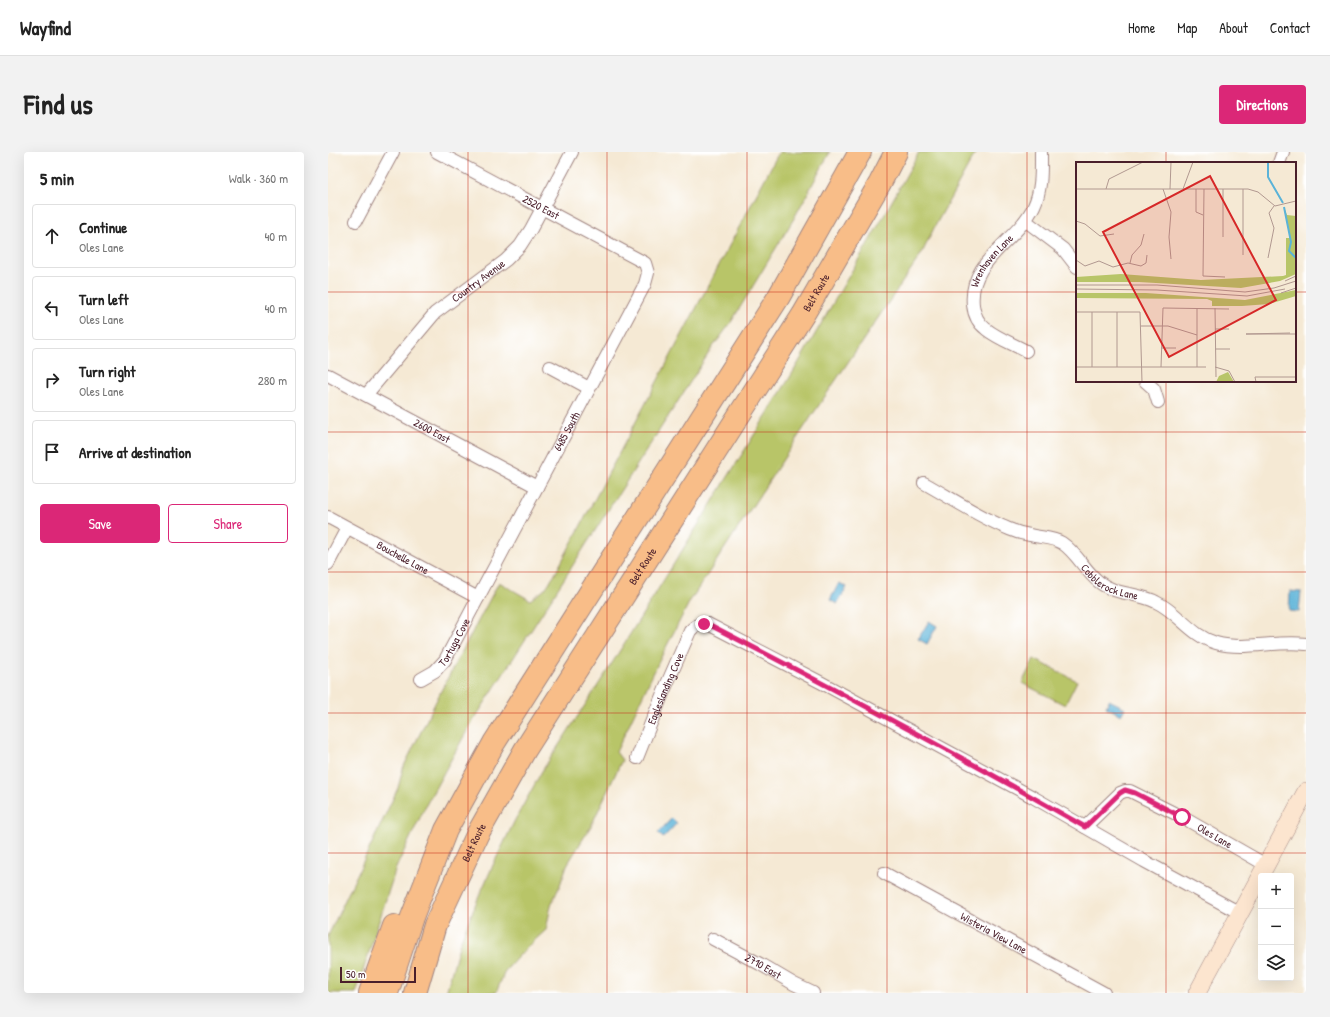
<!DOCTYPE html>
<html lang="en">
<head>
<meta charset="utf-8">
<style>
	:root { --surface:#fff; --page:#f2f2f2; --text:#222; --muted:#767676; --line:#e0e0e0; --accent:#db2777 }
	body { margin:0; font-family:"Patrick Hand",sans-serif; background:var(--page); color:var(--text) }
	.controls { position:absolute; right:12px; bottom:12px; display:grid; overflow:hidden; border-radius:4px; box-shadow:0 4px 16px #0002 }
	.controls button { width:36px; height:36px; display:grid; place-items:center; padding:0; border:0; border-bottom:1px solid var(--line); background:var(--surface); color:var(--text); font:20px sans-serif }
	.scale { position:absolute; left:12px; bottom:10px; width:76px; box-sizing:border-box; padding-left:4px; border:2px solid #4a1f2b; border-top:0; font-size:11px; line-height:14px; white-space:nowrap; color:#4a1f2b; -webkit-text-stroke:3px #fff; paint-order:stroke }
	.stop { position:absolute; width:12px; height:12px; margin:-9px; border:3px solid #db2777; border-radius:50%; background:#fff }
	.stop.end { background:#db2777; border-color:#fff; box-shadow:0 1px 4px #0008 }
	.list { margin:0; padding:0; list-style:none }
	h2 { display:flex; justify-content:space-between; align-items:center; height:52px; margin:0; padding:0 16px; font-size:17px }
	h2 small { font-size:13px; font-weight:400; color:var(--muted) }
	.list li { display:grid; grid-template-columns:26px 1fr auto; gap:12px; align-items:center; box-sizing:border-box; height:64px; margin:0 8px 8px; padding:0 8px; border:1px solid var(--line); border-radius:4px }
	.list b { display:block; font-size:15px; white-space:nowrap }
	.list p { margin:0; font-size:13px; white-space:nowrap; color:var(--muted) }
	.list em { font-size:13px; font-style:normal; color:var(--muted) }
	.actions { display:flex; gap:8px; padding:12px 16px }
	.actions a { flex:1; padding:9px 0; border:1px solid var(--accent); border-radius:4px; text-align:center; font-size:14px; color:var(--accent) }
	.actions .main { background:var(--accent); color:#fff }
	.icon { flex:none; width:22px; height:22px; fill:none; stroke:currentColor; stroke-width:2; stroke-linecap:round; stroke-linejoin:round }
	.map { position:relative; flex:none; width:978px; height:841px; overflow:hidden; border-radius:4px }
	header { display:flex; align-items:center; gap:24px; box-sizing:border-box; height:56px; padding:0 20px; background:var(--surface); border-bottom:1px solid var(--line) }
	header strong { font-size:19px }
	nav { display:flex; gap:22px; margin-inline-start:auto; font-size:14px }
	.intro { display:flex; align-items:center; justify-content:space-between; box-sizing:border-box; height:96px; padding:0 24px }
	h1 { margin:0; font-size:28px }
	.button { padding:10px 18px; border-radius:4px; background:var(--accent); color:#fff; font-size:14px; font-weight:700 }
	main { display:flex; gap:24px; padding:0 24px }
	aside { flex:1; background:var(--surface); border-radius:4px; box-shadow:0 4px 16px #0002 }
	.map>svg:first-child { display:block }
</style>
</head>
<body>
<header>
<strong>Wayfind</strong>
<nav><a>Home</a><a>Map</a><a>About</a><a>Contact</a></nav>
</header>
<div class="intro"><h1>Find us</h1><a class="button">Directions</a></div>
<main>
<aside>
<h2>5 min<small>Walk · 360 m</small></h2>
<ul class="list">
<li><svg class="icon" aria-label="ahead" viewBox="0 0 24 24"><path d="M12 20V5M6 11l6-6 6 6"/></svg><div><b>Continue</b><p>Oles Lane</p></div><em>40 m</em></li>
<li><svg class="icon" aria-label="left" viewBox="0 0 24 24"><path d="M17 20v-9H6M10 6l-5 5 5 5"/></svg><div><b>Turn left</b><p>Oles Lane</p></div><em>40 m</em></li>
<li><svg class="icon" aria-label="right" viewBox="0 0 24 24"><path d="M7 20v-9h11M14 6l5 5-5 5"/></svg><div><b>Turn right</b><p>Oles Lane</p></div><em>280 m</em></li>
<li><svg class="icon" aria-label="arrive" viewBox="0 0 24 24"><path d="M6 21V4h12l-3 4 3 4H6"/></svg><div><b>Arrive at destination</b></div></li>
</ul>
<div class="actions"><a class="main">Save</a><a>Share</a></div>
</aside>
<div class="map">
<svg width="978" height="841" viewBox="0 0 978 841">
	<rect width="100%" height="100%" fill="#fff"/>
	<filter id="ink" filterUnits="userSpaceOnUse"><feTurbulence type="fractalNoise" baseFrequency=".025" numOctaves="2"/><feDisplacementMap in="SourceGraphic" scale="8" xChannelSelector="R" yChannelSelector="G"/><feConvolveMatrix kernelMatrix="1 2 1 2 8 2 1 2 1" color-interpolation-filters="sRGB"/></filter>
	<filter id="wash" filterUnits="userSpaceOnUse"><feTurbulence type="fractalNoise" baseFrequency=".012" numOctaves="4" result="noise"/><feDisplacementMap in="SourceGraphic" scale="16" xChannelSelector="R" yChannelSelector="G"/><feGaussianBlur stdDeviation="0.9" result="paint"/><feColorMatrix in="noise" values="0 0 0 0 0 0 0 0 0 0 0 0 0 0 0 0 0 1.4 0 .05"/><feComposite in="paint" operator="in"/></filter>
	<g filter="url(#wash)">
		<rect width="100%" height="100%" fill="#f5e9d4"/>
		<!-- green -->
		<path fill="#b8c568" stroke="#81724a" d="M451 0H502L465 68 402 172 384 196 140 577 98 653 68 716 28 841H0V784L70 636 75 616 115 535 171 430 202 448 216 438 226 424Z
			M591 0H648L606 76 594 101 483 265 362 449 335 501 288 600 294 608 263 674 239 713 232 733 223 753 218 778 197 797 177 819 168 841H118L132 790 148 751 166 711 187 668 214 619 276 524 464 222 558 60Z
			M706 507 749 529 737 553 694 531Z"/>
		<!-- water -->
		<path fill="#5bb3d8" stroke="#526982" d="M511 431 519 435 509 452 502 448Z
			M962 439 973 440 971 460 961 459Z
			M601 469 609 474 599 492 590 487Z
			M781 548 797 556 793 563 778 555Z
			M344 666 349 671 335 686 330 681Z"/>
	</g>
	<g filter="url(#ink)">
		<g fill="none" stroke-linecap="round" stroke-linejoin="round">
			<defs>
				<g id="street">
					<path d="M951 11 955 0"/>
					<path d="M28 69 65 0"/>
					<path d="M698 69 735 97 749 115"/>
					<path id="s1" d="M698 199C685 192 669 186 658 177 650 171 646 162 645 153 640 108 689 90 706 54 714 37 713 18 713 0"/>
					<path d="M222 215 261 236"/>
					<path id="s2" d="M0 223 209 335"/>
					<path d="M817 229 826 237 830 250"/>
					<path id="s3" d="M38 243 107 161 178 108 192 94 203 77 244 0"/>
					<path id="s4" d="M596 331C623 346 653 366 681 377 688 380 695 382 702 383 713 386 724 385 734 391 749 401 757 419 771 430 787 443 811 441 828 450 850 460 863 484 888 491 917 499 948 488 978 492"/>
					<path id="s5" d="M0 365 150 446"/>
					<path d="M0 412 19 376"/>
					<path id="s6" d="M93 527 107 519 117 508 317 132 320 121 317 111 109 0"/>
					<path id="s7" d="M309 606 335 541 362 479C367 473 372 471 380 472L494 531 623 601 703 644 816 709 912 761"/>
					<path id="s8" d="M757 675 792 641 797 639H802L854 665 938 713"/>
					<path id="s9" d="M556 721 776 841"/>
					<path id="s10" d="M385 787 432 812 466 832 485 841"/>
				</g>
				<path id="secondary" d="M869 841 978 639"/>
				<g id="highway">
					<path d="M42 841 66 774"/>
					<path d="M59 841 84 765 118 678 166 591 450 146 532 0"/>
					<path id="s11" d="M87 841 107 773 150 681 197 598 475 163 552 31 568 0"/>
				</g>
			</defs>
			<!-- street casing -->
			<use href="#street" stroke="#a08480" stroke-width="14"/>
			<!-- secondary casing -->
			<use href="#secondary" stroke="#a08480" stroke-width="18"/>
			<!-- highway casing -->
			<use href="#highway" stroke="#a08480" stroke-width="24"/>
			<!-- street -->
			<use href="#street" stroke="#fff" stroke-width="12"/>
			<!-- secondary -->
			<use href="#secondary" stroke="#fce5cf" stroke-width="17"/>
			<!-- highway -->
			<use href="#highway" stroke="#f8bd88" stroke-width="22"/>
		</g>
	</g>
	<g fill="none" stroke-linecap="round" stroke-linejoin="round" filter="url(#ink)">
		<!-- route -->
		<path stroke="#db2777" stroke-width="5" d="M376 472 384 474C510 539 635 605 757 675L792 641 797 638 807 641 854 665"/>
	</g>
	<!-- grid -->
	<path fill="none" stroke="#c8321e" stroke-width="1" stroke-opacity="0.55" d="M140 0V841M279 0V841M419 0V841M559 0V841M699 0V841M838 0V11M0 140H749M967 140H978M838 229V841M0 280H978M0 420H978M0 561H978M0 701H978"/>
	<g text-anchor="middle" stroke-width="3" stroke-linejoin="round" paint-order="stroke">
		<!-- street labels -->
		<g font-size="11" fill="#4a1f2b" stroke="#fff">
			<text transform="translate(213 55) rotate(28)" y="4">2520 East</text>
			<text dy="4" stroke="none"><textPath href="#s1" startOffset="124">Wrenhaven Lane</textPath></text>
			<text dy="4" stroke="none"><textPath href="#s3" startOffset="161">Country Avenue</textPath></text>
			<text dy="4" stroke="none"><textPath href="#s11" startOffset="810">Belt Route</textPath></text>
			<text dy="4" stroke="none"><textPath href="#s2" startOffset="118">2600 East</textPath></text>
			<text dy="4" stroke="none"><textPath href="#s6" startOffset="290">6485 South</textPath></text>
			<text dy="4" stroke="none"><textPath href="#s5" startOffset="85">Bouchelle Lane</textPath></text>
			<text dy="4" stroke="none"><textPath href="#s11" startOffset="486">Belt Route</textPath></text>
			<text dy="4" stroke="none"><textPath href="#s4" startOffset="215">Cobblerock Lane</textPath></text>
			<text dy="4" stroke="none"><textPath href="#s6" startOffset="51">Tortuga Cove</textPath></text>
			<text dy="4" stroke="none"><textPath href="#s7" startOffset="75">Eagleslanding Cove</textPath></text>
			<text dy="4" stroke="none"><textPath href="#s8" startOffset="155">Oles Lane</textPath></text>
			<text dy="4" stroke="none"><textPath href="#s11" startOffset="162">Belt Route</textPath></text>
			<text dy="4" stroke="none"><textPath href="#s9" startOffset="125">Wisteria View Lane</textPath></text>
			<text dy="4" stroke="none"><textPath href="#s10" startOffset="57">2710 East</textPath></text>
		</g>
	</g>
	<!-- overview -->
	<g transform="translate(748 10)">
		<rect width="220" height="220" fill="#f5e9d4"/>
		<path d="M208 45 211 53 220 54V112L204 119 165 126 63 120H0V115L45 112 125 118 207 114 210 113V76H214ZM220 128V134L193 142 166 144H136V139L131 137 0 136V131H70L169 138ZM152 210 158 220H140L143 214Z" fill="#b8c568"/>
		<path fill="none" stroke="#5bb3d8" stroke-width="2" d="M192 0V15L207 41M208 45 215 80 213 89 220 96"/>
		<path fill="none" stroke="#b19890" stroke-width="1" d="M0 27H172L182 30 199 44 220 39M30 27 33 17 67 0M87 27 95 50 93 75 95 97M94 27 95 0M107 27 117 0M120 27V50L127 53M128 27 127 114 149 115M167 27V93M0 59 9 62 24 74 38 72M147 75V27M192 96 198 66 193 51 198 44M0 98 9 104 23 99 37 105 52 101 65 104 70 101 71 93M54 101 56 93 65 83 68 72M209 119 220 114M0 123H81L169 130 198 126 220 119M0 127 81 128 171 134 209 127M205 131 220 126M139 146 140 215M0 150H64L66 220M16 150V205M65 164H92L121 173M139 167H153M170 172H220M170 172 214 171M85 186H100M139 187H154M0 205H130M41 205V150M85 205 87 146 153 147M121 205V146M139 205 153 209 159 220M180 220 179 215H220"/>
		<path fill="#d62828" fill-opacity="0.15" stroke="#d62828" stroke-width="2" d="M134 14 200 138 93 195 27 70Z"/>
		<rect width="220" height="220" fill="none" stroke="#4a1f2b" stroke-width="2"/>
	</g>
</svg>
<div class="controls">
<button>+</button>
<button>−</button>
<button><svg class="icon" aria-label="layers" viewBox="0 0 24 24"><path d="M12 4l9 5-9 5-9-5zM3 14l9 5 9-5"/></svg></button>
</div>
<div class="scale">50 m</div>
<div class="stop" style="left:854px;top:665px"></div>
<div class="stop end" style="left:376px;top:472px"></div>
</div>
</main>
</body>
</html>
